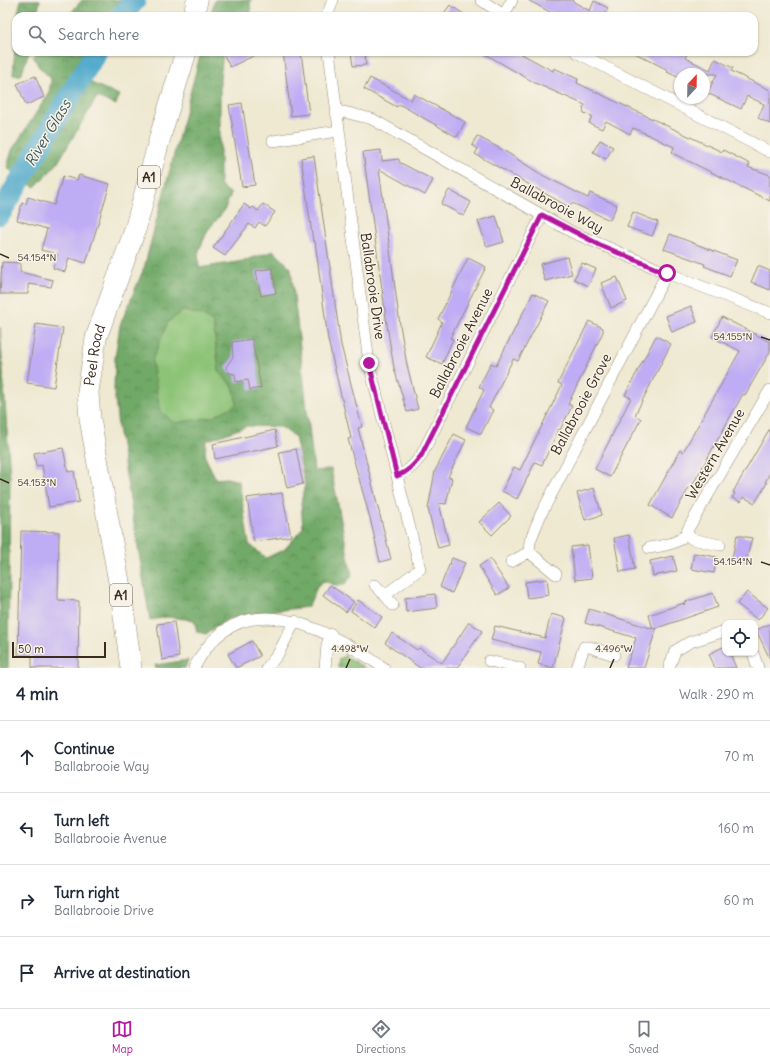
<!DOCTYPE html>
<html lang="en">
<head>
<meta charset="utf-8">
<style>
	:root { --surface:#fff; --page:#f6f6f7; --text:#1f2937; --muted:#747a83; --line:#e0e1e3; --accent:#b5179e }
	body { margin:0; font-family:Delius,sans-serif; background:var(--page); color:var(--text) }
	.controls { position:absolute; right:12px; bottom:12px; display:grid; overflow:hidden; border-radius:8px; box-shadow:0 1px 3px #0004 }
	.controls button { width:36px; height:36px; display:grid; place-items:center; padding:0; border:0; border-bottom:1px solid var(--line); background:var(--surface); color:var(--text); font:20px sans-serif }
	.compass { position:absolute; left:674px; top:68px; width:36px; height:36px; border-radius:50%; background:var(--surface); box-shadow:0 1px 3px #0004; rotate:22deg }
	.scale { position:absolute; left:12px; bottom:10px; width:94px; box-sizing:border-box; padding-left:4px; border:2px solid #3b2a1e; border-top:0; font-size:11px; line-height:14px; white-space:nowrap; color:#3b2a1e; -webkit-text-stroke:3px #f7f3e8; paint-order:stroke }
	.stop { position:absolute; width:12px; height:12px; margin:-9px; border:3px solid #b5179e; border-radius:50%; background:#fff }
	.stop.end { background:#b5179e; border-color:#fff; box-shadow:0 1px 4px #0008 }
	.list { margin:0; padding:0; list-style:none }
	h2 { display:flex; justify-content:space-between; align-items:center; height:52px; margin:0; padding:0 16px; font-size:17px }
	h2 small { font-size:13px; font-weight:400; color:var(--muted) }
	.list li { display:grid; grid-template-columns:26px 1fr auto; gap:12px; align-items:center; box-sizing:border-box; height:72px; padding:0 16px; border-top:1px solid var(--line) }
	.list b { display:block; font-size:15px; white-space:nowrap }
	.list p { margin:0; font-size:13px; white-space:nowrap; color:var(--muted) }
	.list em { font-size:13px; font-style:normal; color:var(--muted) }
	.icon { flex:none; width:22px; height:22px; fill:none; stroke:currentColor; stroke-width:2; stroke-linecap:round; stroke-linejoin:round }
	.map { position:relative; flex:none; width:770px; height:668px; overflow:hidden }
	.search { position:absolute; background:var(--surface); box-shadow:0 1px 3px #0004; left:12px; right:12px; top:12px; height:44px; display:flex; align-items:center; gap:10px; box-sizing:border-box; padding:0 14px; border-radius:12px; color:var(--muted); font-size:15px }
	.sheet { height:340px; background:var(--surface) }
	nav { display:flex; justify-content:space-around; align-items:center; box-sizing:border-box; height:56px; border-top:1px solid var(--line); background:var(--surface); font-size:11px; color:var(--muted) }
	nav a { display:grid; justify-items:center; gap:2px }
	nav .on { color:var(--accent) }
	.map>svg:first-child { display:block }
</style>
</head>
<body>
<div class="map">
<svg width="770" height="668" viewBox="0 0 770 668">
	<defs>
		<pattern id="grass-tufts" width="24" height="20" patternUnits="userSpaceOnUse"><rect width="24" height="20" fill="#8cc376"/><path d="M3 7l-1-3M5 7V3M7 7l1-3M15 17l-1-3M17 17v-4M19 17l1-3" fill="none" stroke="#749f60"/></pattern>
		<pattern id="forest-crowns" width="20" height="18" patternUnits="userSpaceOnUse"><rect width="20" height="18" fill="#71a967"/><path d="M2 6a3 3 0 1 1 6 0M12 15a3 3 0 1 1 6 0" fill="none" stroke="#5e8a54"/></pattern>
	</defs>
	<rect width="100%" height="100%" fill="#f7f3e8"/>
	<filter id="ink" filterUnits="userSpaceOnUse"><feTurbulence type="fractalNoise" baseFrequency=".025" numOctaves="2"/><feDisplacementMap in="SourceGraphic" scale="8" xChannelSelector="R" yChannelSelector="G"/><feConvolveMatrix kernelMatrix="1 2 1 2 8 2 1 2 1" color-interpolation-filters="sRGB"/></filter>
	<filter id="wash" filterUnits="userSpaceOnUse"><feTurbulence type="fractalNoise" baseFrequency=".012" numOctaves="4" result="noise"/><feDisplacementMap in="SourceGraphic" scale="16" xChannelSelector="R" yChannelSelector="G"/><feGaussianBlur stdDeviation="0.9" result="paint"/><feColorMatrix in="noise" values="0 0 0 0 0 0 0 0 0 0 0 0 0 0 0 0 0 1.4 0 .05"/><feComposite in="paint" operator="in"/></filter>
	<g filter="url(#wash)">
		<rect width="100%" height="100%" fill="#efe9d2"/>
		<!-- grass -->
		<path fill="url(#grass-tufts)" stroke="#64764a" d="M345 656 365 668H338L339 659Z"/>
		<!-- forest -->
		<path fill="url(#forest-crowns)" stroke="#566a42" fill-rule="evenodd" d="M21 0H40L37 16H17Z
			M82 0H128L114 16H68Z
			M215 0H252L250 2 251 13 267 16H210Z
			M16 31V52H29L21 75H13Z
			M37 52H88L13 173 7 167 12 150 49 93 51 79 39 67 33 56Z
			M201 52H223L220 79V185L231 194 224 211 208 230 198 253 199 268 243 261 274 251 291 268 314 471 331 469 352 576 345 584 338 586 324 581 318 585 308 607 256 613 228 619 206 634 197 632 194 620 167 617 150 620 118 427 114 389 115 358 120 325 144 268ZM168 322 213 323 219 372 233 387ZM247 426 281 427 295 437 305 484 301 503 303 528 285 549 266 558 249 544 239 481 227 478 216 479 205 457 206 441Z
			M89 82 119 95 116 105 97 97 57 164 35 187 27 183Z
			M0 327 10 476 8 668H0Z
			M188 660 185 668H156L155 665Z"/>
		<!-- garden -->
		<path fill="#8cc376" stroke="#64764a" d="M183 311 202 315 213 323 219 372 233 387 237 404 213 417 174 423 160 410 152 361 168 322Z"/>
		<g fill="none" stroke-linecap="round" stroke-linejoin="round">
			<!-- river -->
			<path stroke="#4ca7ca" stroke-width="22" d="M121 16 135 0
				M0 214 96 52"/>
		</g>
		<g id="blocks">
			<!-- building -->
			<path fill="#beacf4" d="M528 0H573L572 1 590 11 594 1 608 8 604 16H576L567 11 564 16H557Z
				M450 5 467 16H442Z
				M222 52H262L230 67Z
				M283 52H301L309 114 291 116Z
				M351 52H365L366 65 353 66Z
				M482 52H518L553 71 554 68 578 79 577 83 722 152 723 150 750 164 748 167 770 175V201L672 153 674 147 638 130 633 128 630 134 606 121 602 129 589 123 592 116 584 113 583 108 585 105 535 83Z
				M633 52H688L685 58 710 70 715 59 733 68 731 71 770 90V124L758 118 764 104 747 96 741 109 707 93 717 74H680V78L667 72 668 70Z
				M35 76 44 97 26 105 17 84Z
				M370 78 411 100 414 94 465 122 457 137 399 104 397 107 364 89Z
				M242 103 255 185 242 187 229 105Z
				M477 136 508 153 542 175 588 198 590 193 617 205 610 220 572 203 569 207 475 154 478 149 472 145Z
				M600 140 613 147 606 159 593 152Z
				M381 150 382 161 399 159V162L433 180 425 195 379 169 400 325 407 365 418 409 407 412 394 368 388 332 363 152Z
				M314 156 341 345 362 427 358 428 391 559 380 562 370 518 348 439 351 438 328 340 315 241H313L301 158Z
				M79 175 110 184 86 263 69 258 65 272 53 268 57 254 41 250 47 229 17 220 22 203 26 204 28 197 54 205 63 176 77 180Z
				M449 190 471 202 464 216 441 204Z
				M244 204 251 209 253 207 258 211 263 204 275 212 265 226 259 222 255 228 249 224 225 256 213 248Z
				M633 212 658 222 652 236 627 227Z
				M496 216 504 242 487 247 478 221Z
				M670 234 737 260 730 276 704 266 705 264 664 249Z
				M567 257 572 274 545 281 540 264Z
				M468 258 486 267 450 338 453 339 442 364 426 357 442 322 438 319Z
				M2 262 20 263V272L53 280 51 287 28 284V294H0Z
				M582 263 596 269 588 286 574 279Z
				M758 266 770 271V290L751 282Z
				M272 268 276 293 261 296 256 271Z
				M617 277 627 301 611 308 601 283Z
				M533 293 549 301 518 361 513 359 489 408 493 410 481 434 466 427 484 390 479 387 491 363 496 366Z
				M691 306 697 322 672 332 666 316Z
				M722 317 770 342V352L745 395 743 394 693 484H691L672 518 650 505 680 450 683 452 740 351 712 337Z
				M589 321 603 328V332L568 404 572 406 560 430 559 429 542 465 535 462 517 499 502 491 514 467 520 470 562 385 558 383Z
				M36 324 63 328 54 387 27 383Z
				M656 336 671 344 635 415 641 419 610 477 595 469 631 398 625 395Z
				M252 339 261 388 250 390 248 380 236 382 235 374 229 373 226 367 233 357 232 342Z
				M770 428V473L765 482 767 483 755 503 743 497 741 502 732 498 735 493 733 492Z
				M275 430 278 446 215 459 213 444Z
				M454 434 466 440 448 477 452 478 446 504 439 503 449 545 438 548 428 509 435 471Z
				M63 448 68 472 74 471 79 502 49 507 42 465 36 466 34 453Z
				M296 449 303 484 287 488 279 452Z
				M594 488 602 515 585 520 577 493Z
				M282 493 291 536 254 542 247 498Z
				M499 503 511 516 492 535 479 522Z
				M21 531 59 532 58 600 79 601 78 668H32V655H18Z
				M629 535 635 569 620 572 614 538Z
				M737 535 752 538 746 561 732 558Z
				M588 545 592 578 575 580 571 547Z
				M694 553 717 557 714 573 691 569Z
				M673 556 677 571 653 576 650 561Z
				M452 558 465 563 452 593 440 587Z
				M490 559 509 588 497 595 479 566Z
				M547 579 549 595 527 598 525 582Z
				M330 585 354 602 346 612 323 595Z
				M747 592 768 608 758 620 737 604Z
				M713 593 718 607 654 629H656L644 668H626L636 638 585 623 589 609 653 629 649 615 684 603V605L685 602Z
				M435 594 437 608 406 612 405 598Z
				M358 600 382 617 375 628 351 611Z
				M551 614 566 618 553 668 538 664 541 652 491 640 495 626 545 638Z
				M174 622 179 657 162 660 157 624Z
				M469 622 482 631 457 668H420L385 643 392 633 417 650 419 648 442 663Z
				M770 624V659L756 630Z
				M252 641 260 656 236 668 228 654Z
				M725 646V653H730L736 668H715L709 654Z"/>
		</g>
	</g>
	<g filter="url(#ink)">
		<use href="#blocks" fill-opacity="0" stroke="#958a78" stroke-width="1"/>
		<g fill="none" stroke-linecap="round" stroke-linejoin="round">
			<defs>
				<path id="street" d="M481 0 505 16
					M504 15 512 0
					M327 16 333 0
					M329 52 369 363 420 569 385 595 393 605
					M576 52 770 152
					M336 113 344 112 372 119 572 232 667 273 770 313
					M273 141 338 131
					M397 476C408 472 414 465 421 456L542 215
					M687 534 692 539 720 545
					M649 548C665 545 684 544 689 527L770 390
					M529 552 530 541 541 514 667 273
					M511 562 529 552 556 574
					M375 585 385 595
					M753 653 758 668
					M489 661 520 668
					M194 668C238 580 325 627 384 668
					M267 668 278 654 295 621
					M325 668 327 645 331 634
					M577 668 584 647H590L614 655
					M669 668 675 651 690 642 725 631"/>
				<g id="highway">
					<path d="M194 16 197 0"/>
					<path id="s1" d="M131 668 121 593 90 419 88 392 96 338 135 230 162 130 186 52"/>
				</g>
			</defs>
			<!-- street casing -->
			<use href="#street" stroke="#958a78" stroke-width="12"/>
			<!-- highway casing -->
			<use href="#highway" stroke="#958a78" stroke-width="22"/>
			<!-- street -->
			<use href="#street" stroke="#fff" stroke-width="11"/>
			<!-- highway -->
			<use href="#highway" stroke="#fff" stroke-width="21"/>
		</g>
	</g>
	<g fill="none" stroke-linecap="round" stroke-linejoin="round" filter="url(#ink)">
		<!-- route -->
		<path stroke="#b5179e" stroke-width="5" d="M369 363 397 476C408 472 414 465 421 456L542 215 602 246 667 273"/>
	</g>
	<!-- ticks -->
	<path fill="none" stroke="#3b2a1e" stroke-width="1.5" d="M0 254 9 258M761 337 770 340M0 479 9 483M761 562 770 565M346 668 350 659M610 668 614 659"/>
	<g text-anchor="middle" stroke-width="3" stroke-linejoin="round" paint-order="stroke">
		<!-- shield labels -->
		<g fill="#f7f3e8" stroke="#73665b" stroke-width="1">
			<rect x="138" y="166" width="22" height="22" rx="3"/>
			<rect x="110" y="584" width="22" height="22" rx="3"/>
		</g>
		<g font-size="13" font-weight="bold" fill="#3b2a1e">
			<text x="149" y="182">A1</text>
			<text x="121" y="600">A1</text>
		</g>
		<!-- street labels -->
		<g font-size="14" fill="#3b2a1e" stroke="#f7f3e8">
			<text transform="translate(557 205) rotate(28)" y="5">Ballabrooie Way</text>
			<text transform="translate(373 286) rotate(82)" y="5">Ballabrooie Drive</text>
			<text transform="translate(461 343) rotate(-63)" y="5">Ballabrooie Avenue</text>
			<text dy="5" stroke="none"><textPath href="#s1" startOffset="317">Peel Road</textPath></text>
			<text transform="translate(581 404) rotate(-62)" y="5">Ballabrooie Grove</text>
			<text transform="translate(715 454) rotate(-60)" y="5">Western Avenue</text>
		</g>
		<!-- water labels -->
		<g font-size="15" font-style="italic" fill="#41565a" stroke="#f7f3e8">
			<text transform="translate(48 133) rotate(-59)" y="5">River Glass</text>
		</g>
	</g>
	<g font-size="10" text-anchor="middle" fill="#3b2a1e" stroke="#f7f3e8" stroke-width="3" stroke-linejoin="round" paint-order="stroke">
		<text x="37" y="261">54.154°N</text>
		<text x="733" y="340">54.155°N</text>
		<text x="37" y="486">54.153°N</text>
		<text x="733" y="565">54.154°N</text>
		<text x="350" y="652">4.498°W</text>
		<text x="614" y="652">4.496°W</text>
	</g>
</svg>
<div class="controls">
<button><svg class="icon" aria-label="locate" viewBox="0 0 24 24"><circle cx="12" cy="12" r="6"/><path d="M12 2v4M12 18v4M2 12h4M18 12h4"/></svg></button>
</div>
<svg class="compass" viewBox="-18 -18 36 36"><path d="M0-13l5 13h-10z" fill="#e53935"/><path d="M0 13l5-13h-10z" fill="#747a83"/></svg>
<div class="scale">50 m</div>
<div class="stop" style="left:667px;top:273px"></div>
<div class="stop end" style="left:369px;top:363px"></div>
<div class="search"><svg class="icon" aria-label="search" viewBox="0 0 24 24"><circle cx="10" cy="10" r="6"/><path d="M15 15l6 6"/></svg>Search here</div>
</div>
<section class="sheet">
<h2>4 min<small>Walk · 290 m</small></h2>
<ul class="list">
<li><svg class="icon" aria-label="ahead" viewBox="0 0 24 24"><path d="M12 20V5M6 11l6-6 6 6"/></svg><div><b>Continue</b><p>Ballabrooie Way</p></div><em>70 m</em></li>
<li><svg class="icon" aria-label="left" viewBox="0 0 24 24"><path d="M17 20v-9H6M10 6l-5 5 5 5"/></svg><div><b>Turn left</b><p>Ballabrooie Avenue</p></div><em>160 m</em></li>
<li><svg class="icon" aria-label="right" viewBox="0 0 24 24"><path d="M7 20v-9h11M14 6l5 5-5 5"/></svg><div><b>Turn right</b><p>Ballabrooie Drive</p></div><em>60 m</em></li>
<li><svg class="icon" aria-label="arrive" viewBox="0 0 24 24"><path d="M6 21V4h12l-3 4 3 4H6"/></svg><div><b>Arrive at destination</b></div></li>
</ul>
</section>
<nav>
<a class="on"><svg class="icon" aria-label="map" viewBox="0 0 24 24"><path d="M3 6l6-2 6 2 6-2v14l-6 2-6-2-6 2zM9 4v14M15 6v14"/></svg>Map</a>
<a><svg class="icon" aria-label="directions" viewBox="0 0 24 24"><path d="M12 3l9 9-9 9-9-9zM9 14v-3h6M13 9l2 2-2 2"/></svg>Directions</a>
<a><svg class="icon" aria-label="saved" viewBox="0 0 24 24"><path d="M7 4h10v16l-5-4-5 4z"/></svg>Saved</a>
</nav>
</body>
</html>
